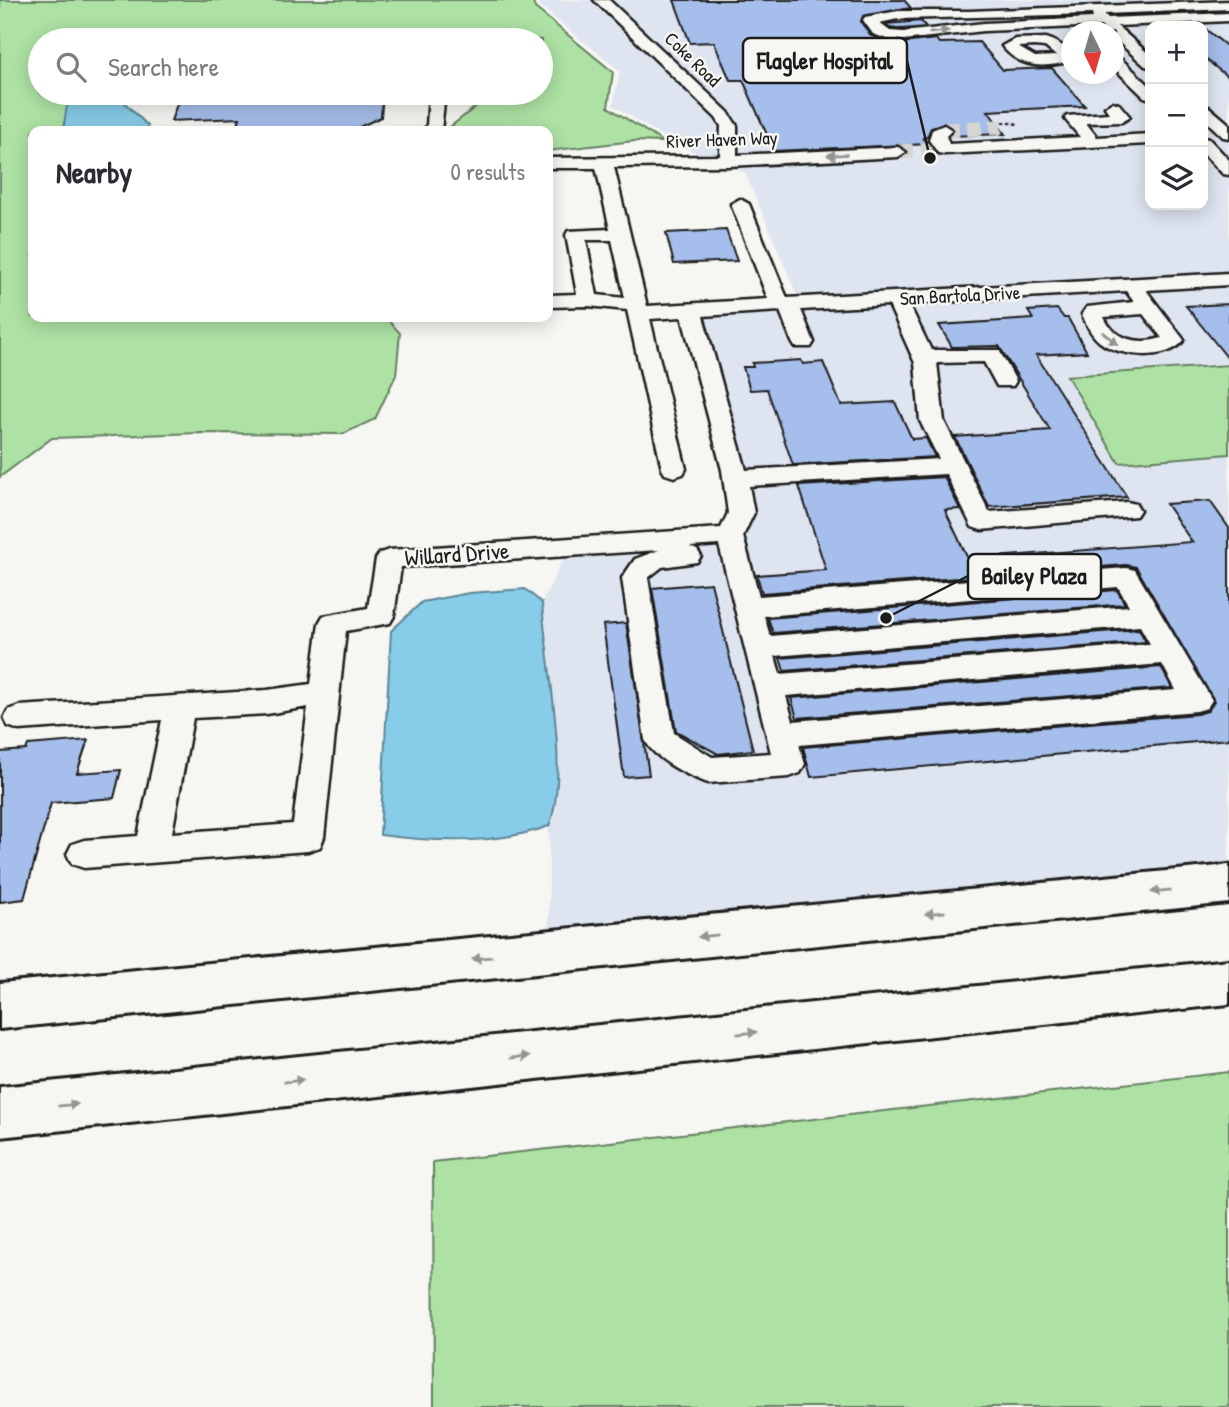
<!DOCTYPE html>
<html lang="en">
<head>
<meta charset="utf-8">
<style>
	:root { --surface:#fff; --page:#f2f2f3; --text:#2b2b33; --muted:#7c7c81; --line:#e1e1e2 }
	body { margin:0; font-family:"Patrick Hand",sans-serif; background:var(--page); color:var(--text) }
	.controls { position:absolute; right:21px; top:21px; display:grid; overflow:hidden; border-radius:14px; box-shadow:0 4px 18px #0003 }
	.controls button { width:63px; height:63px; display:grid; place-items:center; padding:0; border:0; border-bottom:2px solid var(--line); background:var(--surface); color:var(--text); font:35px sans-serif }
	.compass { position:absolute; left:1061px; top:21px; width:63px; height:63px; border-radius:50%; background:var(--surface); box-shadow:0 4px 18px #0003; rotate:175deg }
	.list { margin:0; padding:0; list-style:none }
	h2 { display:flex; justify-content:space-between; align-items:center; height:91px; margin:0; padding:0 28px; font-size:30px }
	h2 small { font-size:23px; font-weight:400; color:var(--muted) }
	.icon { flex:none; width:38px; height:38px; fill:none; stroke:currentColor; stroke-width:2; stroke-linecap:round; stroke-linejoin:round }
	.map { position:relative; flex:none; width:1229px; height:1407px; overflow:hidden }
	.search { position:absolute; background:var(--surface); box-shadow:0 4px 18px #0003; left:28px; top:28px; width:525px; height:77px; display:flex; align-items:center; gap:18px; box-sizing:border-box; padding:0 24px; border-radius:38px; color:var(--muted); font-size:26px }
	.panel { position:absolute; background:var(--surface); box-shadow:0 4px 18px #0003; left:28px; top:126px; width:525px; height:196px; border-radius:14px }
	.map>svg:first-child { display:block }
</style>
</head>
<body>
<div class="map">
<svg width="1229" height="1407" viewBox="0 0 1229 1407">
	<rect width="100%" height="100%" fill="#f6f6f2"/>
	<filter id="ink" filterUnits="userSpaceOnUse"><feTurbulence type="fractalNoise" baseFrequency=".0143" numOctaves="2"/><feDisplacementMap in="SourceGraphic" scale="14" xChannelSelector="R" yChannelSelector="G"/><feConvolveMatrix kernelMatrix="1 2 1 2 8 2 1 2 1" color-interpolation-filters="sRGB"/></filter>
	<g filter="url(#ink)">
		<!-- built -->
		<path fill="#dee5f0" fill-rule="evenodd" d="M538 0H1229V273L798 297 745 173 673 143 613 105 620 71 541 7ZM1150 26H1203V205H1150ZM1072 32H1114V74H1072Z
			M1229 279V365L1114 371 1067 376 1119 463 1229 454V867L549 932V826L556 808 555 730 542 603 570 545 738 532 682 315Z"/>
		<!-- green -->
		<path fill="#ade2a4" stroke="#647f60" stroke-width="2" d="M0 0H532L535 8 613 72 608 107 663 142 634 141 548 151V131H445L493 93H541V40H296L285 37 222 40H40V93L70 95 63 131H33V317H385L400 333 396 375 375 419 343 434 200 433 52 438 0 477Z
			M1229 365V454L1119 463 1067 376Z
			M1229 1072V1407H434L433 1162Z"/>
		<!-- water -->
		<path fill="#87cce8" stroke="#5c8696" stroke-width="2" d="M69 93H115L148 126 145 131H63Z
			M525 589 542 603C546 663 570 772 549 826 498 845 434 842 380 835L391 631 422 602 469 593Z"/>
		<!-- building -->
		<path fill="#a6beeb" stroke="#1c1c1c" stroke-width="2" d="M674 0H904L911 8 863 16 861 22 871 36 886 41 903 43 936 39 939 43 979 42 1003 70 1052 68 1085 106 988 111 1005 134 949 136 955 130 943 123 931 128 927 137 923 138 928 144 774 151 743 80H730L714 42 690 43Z
			M921 21 926 27 903 29 891 28 885 24Z
			M1203 27 1229 48V78L1203 57Z
			M181 93H383L381 117 351 131H236L240 118 171 121Z
			M726 230 737 261 674 264 666 233Z
			M1229 304V360L1186 306Z
			M1057 309 1064 318H1068L1087 352 1036 355 1127 497 989 507 955 437 1050 430 999 346 952 347 939 325 1033 319 1028 311Z
			M801 360 803 364 823 362 841 405 895 402 912 439 926 438 935 457 793 465 767 389 750 390 743 367H753L752 363Z
			M944 477 960 509 945 510 968 559 1192 542 1166 504 1210 501 1229 528V739L811 777 803 747 1197 714 1208 711 1214 701 1136 567 1126 565 762 593 757 575 826 570 799 486Z
			M711 583 753 750 718 754 676 731 652 588Z
			M1117 590 1125 604 773 633 768 618Z
			M626 623 649 775 624 777 603 625Z
			M1139 629 1146 642 784 671 780 658Z
			M1161 667 1172 688 797 718 791 698Z
			M88 740 77 773 121 770 114 798 51 803 24 899 0 902V752L26 750 28 745Z"/>
		<g fill="none" stroke-linecap="round" stroke-linejoin="round">
			<!-- minor-tunnel -->
			<path stroke="#d5d5d2" stroke-width="15" stroke-dasharray="15 8" stroke-linecap="butt" d="M944 130 1001 127
				M898 152 944 149"/>
			<defs>
				<path id="minor" d="M594 0H609L728 112 737 126V155L898 147 906 152 898 157 728 166 614 167 647 306 768 299 731 204 740 199 749 204 787 298 1229 273V285L1146 290 1184 340C1168 362 1119 357 1100 342 1091 335 1086 324 1082 314L1087 307 1134 302 1126 291 909 304 931 350H999L1016 381 1013 386H997L984 362 937 363 944 421 989 512 1127 502 1136 504 1140 510 1136 516 981 530 972 527 946 474 749 486 754 513 743 536 759 596 1126 568 1135 570 1212 700 1207 708 1197 711 799 745 805 764 800 773 789 777 708 783C688 776 654 759 645 740L622 578 635 559 659 550 401 567 394 616 390 623 346 631 324 837 320 847 308 851 84 868 72 864 67 854 72 844 84 840 138 836 162 720 19 730 8 726 4 718 8 710 19 706 267 690 311 684 319 623 323 616 368 608 376 559 380 553 389 550 721 528 728 513 722 470 682 317 650 319 686 469 683 474 674 477 665 474 662 469 627 310 588 306 548 307V295L577 294 566 235 568 231 610 229 596 168H548V158L720 156 721 126 716 118ZM586 240H612L625 298 597 295ZM889 305 915 363 920 421 939 459 746 470 703 316 780 311 792 342 795 347H811L814 342 801 310ZM1143 314 1162 338C1138 345 1114 340 1104 317ZM719 545 771 753 712 757 674 733 648 578 662 567 697 562 701 556 697 550 690 547ZM1118 587 1129 606 770 636 764 616ZM1140 626 1150 644 780 674 775 656ZM1162 664 1176 690 793 721 786 696ZM308 707 293 824 172 833 193 718 267 714Z
					M1229 1V9L1104 14 1108 18 1229 13V21L1117 26 1150 55V67L1145 66 1114 38V32H1107L1101 26 984 31 903 40 887 39 873 34 863 20 865 17 898 11H969ZM1092 14 1093 18 984 23 903 32 890 31 879 23 898 19Z
					M1046 38C1057 41 1064 46 1072 55L1071 61C1045 68 1020 69 1002 46L1015 39ZM1034 46 1045 47 1056 56 1035 57 1018 47Z
					M1114 56 1119 57 1150 86V99L1144 97 1114 68Z
					M429 93H445L441 131H423L427 126Z
					M1113 102 1119 104 1130 117 1122 122 1086 123 1097 137 1150 134V144L944 154 938 153 929 140 932 130 944 125 952 130 946 136 949 144 1080 137 1065 119 1067 116 1109 113 1105 107Z
					M1203 105 1209 107 1229 124V138L1223 137 1203 118Z
					M1203 138 1209 139 1229 160V175L1223 174 1203 153Z"/>
				<path id="major" d="M1229 865V903L0 1029V983Z
					M1229 960V1004L0 1137V1087Z"/>
			</defs>
			<!-- minor casing -->
			<use href="#minor" stroke="#1c1c1c" stroke-width="5"/>
			<!-- major casing -->
			<use href="#major" stroke="#1c1c1c" stroke-width="6"/>
			<!-- path -->
			<path stroke="#1c1c1c" stroke-width="2.5" stroke-dasharray="3.5 2.5" stroke-linecap="butt" d="M1002 122 1019 124"/>
			<!-- minor -->
			<use href="#minor" fill="#f6f6f2" fill-rule="evenodd"/>
			<!-- major -->
			<use href="#major" fill="#f6f6f2" fill-rule="evenodd"/>
		</g>
		<!-- one-way arrows -->
		<defs><path id="oneway-solid" d="M-6-.8H1V-3.2L6.5 0L1 3.2V.8H-6Z" transform="scale(1.75)"/></defs>
		<g fill="#949492">
			<use href="#oneway-solid" transform="translate(939 32) rotate(-6)"/>
			<use href="#oneway-solid" transform="translate(837 155) rotate(177)"/>
			<use href="#oneway-solid" transform="translate(1110 338) rotate(40)"/>
			<use href="#oneway-solid" transform="translate(1161 891) rotate(174)"/>
			<use href="#oneway-solid" transform="translate(935 913) rotate(174)"/>
			<use href="#oneway-solid" transform="translate(708 936) rotate(174)"/>
			<use href="#oneway-solid" transform="translate(482 958) rotate(174)"/>
			<use href="#oneway-solid" transform="translate(747 1033) rotate(-6)"/>
			<use href="#oneway-solid" transform="translate(520 1057) rotate(-6)"/>
			<use href="#oneway-solid" transform="translate(294 1081) rotate(-6)"/>
			<use href="#oneway-solid" transform="translate(68 1105) rotate(-6)"/>
		</g>
	</g>
	<g text-anchor="middle" stroke-width="5" stroke-linejoin="round" paint-order="stroke">
		<!-- far-street labels -->
		<g font-size="19" fill="#1c1c1c" stroke="#f6f6f2">
			<text transform="translate(693 59) rotate(44)" y="7">Coke Road</text>
			<text transform="translate(722 139) rotate(-2)" y="7">River Haven Way</text>
			<text transform="translate(960 295) rotate(-3)" y="7">San Bartola Drive</text>
		</g>
		<!-- street labels -->
		<g font-size="23" fill="#1c1c1c" stroke="#f6f6f2">
			<text transform="translate(457 554) rotate(-4)" y="8">Willard Drive</text>
		</g>
	</g>
	<!-- callouts -->
	<path fill="none" stroke="#1c1c1c" stroke-width="2.5" d="M930 158L907 61M886 618L968 576"/>
	<g fill="#1c1c1c" stroke="#f6f6f2" stroke-width="2.5">
		<circle cx="930" cy="158" r="7"/>
		<circle cx="886" cy="618" r="7"/>
	</g>
	<g fill="#f6f6f2" stroke="#1c1c1c" stroke-width="2.5">
		<rect x="743" y="38" width="164" height="45" rx="7"/>
		<rect x="968" y="554" width="133" height="45" rx="7"/>
	</g>
	<g font-size="24" text-anchor="middle" font-weight="bold" fill="#1c1c1c">
		<text x="825" y="69">Flagler Hospital</text>
		<text x="1034" y="584">Bailey Plaza</text>
	</g>
</svg>
<div class="controls">
<button>+</button>
<button>−</button>
<button><svg class="icon" aria-label="layers" viewBox="0 0 24 24"><path d="M12 4l9 5-9 5-9-5zM3 14l9 5 9-5"/></svg></button>
</div>
<svg class="compass" viewBox="-18 -18 36 36"><path d="M0-13l5 13h-10z" fill="#e53935"/><path d="M0 13l5-13h-10z" fill="#7c7c81"/></svg>
<div class="search"><svg class="icon" aria-label="search" viewBox="0 0 24 24"><circle cx="10" cy="10" r="6"/><path d="M15 15l6 6"/></svg>Search here</div>
<section class="panel">
<h2>Nearby<small>0 results</small></h2>
<ul class="list">
</ul>
</section>
</div>
</body>
</html>
